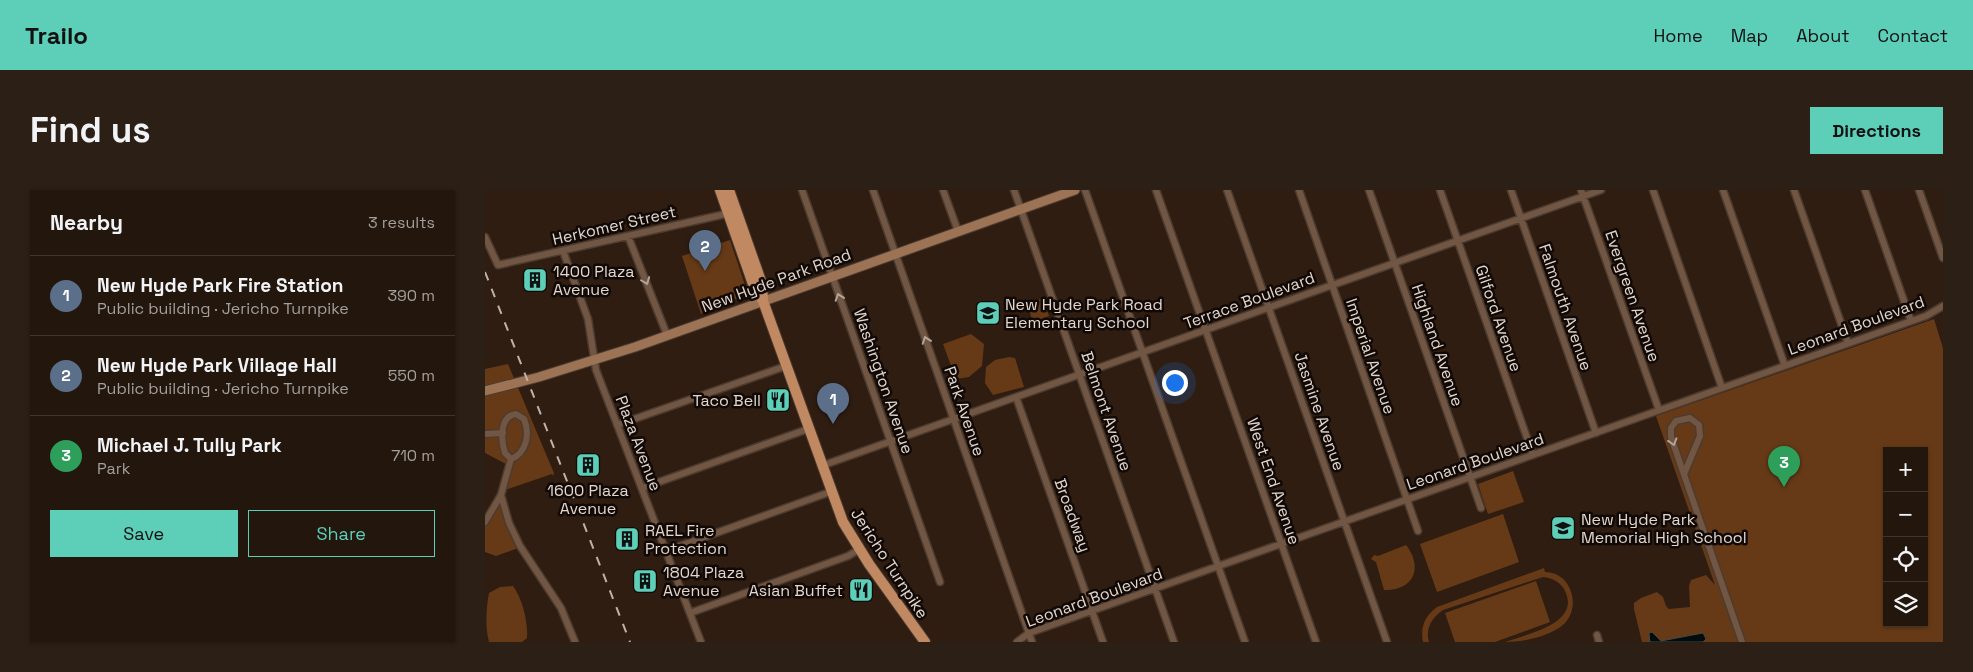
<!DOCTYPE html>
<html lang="en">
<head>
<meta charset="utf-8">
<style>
	:root { --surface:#23160d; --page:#2b1f16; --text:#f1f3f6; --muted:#a39f9d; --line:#40352e; --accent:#5dceb8 }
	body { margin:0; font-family:"Space Grotesk",sans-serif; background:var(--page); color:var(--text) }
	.controls { position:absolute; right:15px; bottom:15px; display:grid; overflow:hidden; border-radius:0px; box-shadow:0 1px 4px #0004 }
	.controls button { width:45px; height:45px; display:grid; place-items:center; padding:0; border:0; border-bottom:1px solid var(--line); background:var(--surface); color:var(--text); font:25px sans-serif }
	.you { position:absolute; left:689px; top:192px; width:18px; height:18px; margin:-12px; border:4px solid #fff; border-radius:50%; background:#1a73e8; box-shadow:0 0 0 8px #1a73e833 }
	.badge { display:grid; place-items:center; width:32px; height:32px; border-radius:50%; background:var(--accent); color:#fff; font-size:16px; font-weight:700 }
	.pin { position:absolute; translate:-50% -41px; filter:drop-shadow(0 1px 2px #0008) }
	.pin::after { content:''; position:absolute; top:26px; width:18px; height:15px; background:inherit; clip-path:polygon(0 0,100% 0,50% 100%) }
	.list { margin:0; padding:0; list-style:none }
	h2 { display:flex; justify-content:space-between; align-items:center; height:65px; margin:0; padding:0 20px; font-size:21px }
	h2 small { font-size:16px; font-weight:400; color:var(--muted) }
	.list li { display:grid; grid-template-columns:32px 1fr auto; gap:15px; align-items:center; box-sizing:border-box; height:80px; padding:0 20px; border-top:1px solid var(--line) }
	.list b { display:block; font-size:19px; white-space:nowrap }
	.list p { margin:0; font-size:16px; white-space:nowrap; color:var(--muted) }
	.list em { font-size:16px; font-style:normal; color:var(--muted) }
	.actions { display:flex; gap:10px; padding:15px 20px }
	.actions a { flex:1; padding:11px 0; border:1px solid var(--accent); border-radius:0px; text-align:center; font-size:18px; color:var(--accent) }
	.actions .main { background:var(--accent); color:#111 }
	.icon { flex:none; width:28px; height:28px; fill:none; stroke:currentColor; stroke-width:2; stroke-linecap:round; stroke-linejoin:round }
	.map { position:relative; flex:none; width:1458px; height:452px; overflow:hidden; border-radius:0px }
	header { display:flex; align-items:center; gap:30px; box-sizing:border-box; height:70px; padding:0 25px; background:var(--accent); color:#111 }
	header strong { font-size:24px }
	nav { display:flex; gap:28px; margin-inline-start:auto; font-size:18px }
	.intro { display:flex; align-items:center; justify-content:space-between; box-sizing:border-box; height:120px; padding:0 30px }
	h1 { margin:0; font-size:35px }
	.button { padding:12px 22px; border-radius:0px; background:var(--accent); color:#111; font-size:18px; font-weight:700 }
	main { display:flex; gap:30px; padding:0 30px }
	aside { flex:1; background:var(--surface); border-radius:0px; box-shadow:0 1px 4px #0004 }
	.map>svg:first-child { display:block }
</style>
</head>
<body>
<header>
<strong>Trailo</strong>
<nav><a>Home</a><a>Map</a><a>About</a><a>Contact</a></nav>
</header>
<div class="intro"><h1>Find us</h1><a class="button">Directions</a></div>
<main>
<aside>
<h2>Nearby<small>3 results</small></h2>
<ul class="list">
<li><span class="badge" style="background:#5c6f8a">1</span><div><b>New Hyde Park Fire Station</b><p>Public building · Jericho Turnpike</p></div><em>390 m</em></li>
<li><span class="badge" style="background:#5c6f8a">2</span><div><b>New Hyde Park Village Hall</b><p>Public building · Jericho Turnpike</p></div><em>550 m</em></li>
<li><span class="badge" style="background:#2e9e5b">3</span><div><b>Michael J. Tully Park</b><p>Park</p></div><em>710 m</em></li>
</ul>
<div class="actions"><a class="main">Save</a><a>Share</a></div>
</aside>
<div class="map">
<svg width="1458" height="452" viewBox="0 0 1458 452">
	<rect width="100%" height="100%" fill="#2f1d11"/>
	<!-- green -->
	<path fill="#663a17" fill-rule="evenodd" d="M245 50 263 104 216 124 197 66Z
		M558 108 564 126 548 132 542 114Z
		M1449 129 1458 158V452H1218L1221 449 1218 443 1176 451 1167 442 1165 452H1157L1149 419V413L1156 408 1172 402 1178 407 1181 416 1184 419 1205 417 1204 396 1206 390 1221 385 1230 395 1171 226ZM1402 261H1439V433H1402Z
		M486 144 499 154 497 176 484 187 471 189 458 154Z
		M524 167 530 168 539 197 508 205 500 193 501 177 510 170Z
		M23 174 69 283 68 286 67 284 14 302 23 275 0 263V179Z
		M1028 281 1039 312 1003 324 993 294Z
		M16 308 33 358 11 366 0 362V336Z
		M1018 324 1034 372 952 402 935 354Z
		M921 355C939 378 928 401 899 400L891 372 886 369 889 365 893 366Z
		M1059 378 1060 382C1086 382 1097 416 1079 434 1064 447 1038 452 1020 452 1041 444 1096 434 1080 401 1076 392 1067 388 1058 387L958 420C947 428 940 438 944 452H938C935 437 940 426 952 417Z
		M1051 391 1065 432 1010 452H970L960 423Z
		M28 396C38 410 43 432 42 448L37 452H4C0 437 1 419 4 403L15 397Z"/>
	<!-- water -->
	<path fill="#020c0a" stroke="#454945" d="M1167 442 1176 451 1218 443 1221 449 1218 452H1165L1164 443Z"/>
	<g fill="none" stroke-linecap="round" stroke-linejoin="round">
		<defs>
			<path id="street" d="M317 0 455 392
				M388 0 547 452
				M458 0 473 41
				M529 0 689 452
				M600 0 760 452
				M671 0 831 452
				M742 0 902 452
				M814 0 933 341
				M884 0 996 318
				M955 0 1048 265
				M1026 0 1111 243
				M1096 0 1174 220
				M1168 0 1237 198
				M1238 0 1300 176
				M1309 0 1363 153
				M1380 0 1426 131
				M1434 0 1458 68
				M143 46 182 145
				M0 47 13 75 245 23
				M78 61 103 129 111 180 216 452
				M531 207 618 452
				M31 224 39 229C45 243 42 263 26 269L20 263C16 251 14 226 31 224Z
				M132 235 301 176
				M0 244 18 243
				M26 269 16 305 24 333 35 356 76 418 90 452
				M336 276 1116 0
				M1199 284 1215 246 1214 235 1205 228 1191 231 1186 238V247L1257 452
				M157 298 323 239
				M0 332 16 305
				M181 361 345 302
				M205 423 363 366 375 359
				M1112 445 1114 452
				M532 452 544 443 1441 126 1458 116"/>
			<path id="secondary" d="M0 201 54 187 150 157 590 0"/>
			<path id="primary" d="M235 0 269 97 278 111 358 332 384 374 440 452
				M244 0 277 94 278 110"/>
		</defs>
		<!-- street casing -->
		<use href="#street" stroke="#4c3b2f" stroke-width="9"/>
		<!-- secondary casing -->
		<use href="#secondary" stroke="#4c3b2f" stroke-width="11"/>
		<!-- primary casing -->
		<use href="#primary" stroke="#4c3b2f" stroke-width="12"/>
		<!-- street -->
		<use href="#street" stroke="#715644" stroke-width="6"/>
		<!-- secondary -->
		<use href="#secondary" stroke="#9d7355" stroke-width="9"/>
		<!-- primary -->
		<use href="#primary" stroke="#c08962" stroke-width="10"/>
		<!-- rail -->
		<path stroke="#bfb2a9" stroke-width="2" stroke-dasharray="9 9" stroke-linecap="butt" d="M0 82 145 452"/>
	</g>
	<!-- one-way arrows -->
	<defs><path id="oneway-chevron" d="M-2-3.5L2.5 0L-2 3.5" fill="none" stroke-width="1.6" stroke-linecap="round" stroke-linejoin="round" transform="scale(1.25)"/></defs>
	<g stroke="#b5a397">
		<use href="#oneway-chevron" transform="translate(161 91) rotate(69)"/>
		<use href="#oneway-chevron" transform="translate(354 107) rotate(-109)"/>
		<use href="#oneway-chevron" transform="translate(441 150) rotate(-109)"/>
		<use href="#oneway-chevron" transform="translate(1188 252) rotate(73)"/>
	</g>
	<!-- icons -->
	<defs>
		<symbol id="building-square" viewBox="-11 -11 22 22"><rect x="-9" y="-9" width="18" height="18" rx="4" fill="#5dceb8" stroke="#110905"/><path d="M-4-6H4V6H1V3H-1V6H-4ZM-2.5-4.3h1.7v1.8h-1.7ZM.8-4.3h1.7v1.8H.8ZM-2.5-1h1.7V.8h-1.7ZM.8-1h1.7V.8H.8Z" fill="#111"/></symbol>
		<symbol id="school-square" viewBox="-11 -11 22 22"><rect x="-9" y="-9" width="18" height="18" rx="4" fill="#5dceb8" stroke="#110905"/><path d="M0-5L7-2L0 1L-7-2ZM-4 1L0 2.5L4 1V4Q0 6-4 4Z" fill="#111"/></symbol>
		<symbol id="restaurant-square" viewBox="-11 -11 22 22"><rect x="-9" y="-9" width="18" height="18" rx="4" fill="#5dceb8" stroke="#110905"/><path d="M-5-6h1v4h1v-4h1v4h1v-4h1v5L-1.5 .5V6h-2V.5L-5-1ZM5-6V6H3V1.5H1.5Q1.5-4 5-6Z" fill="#111"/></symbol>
	</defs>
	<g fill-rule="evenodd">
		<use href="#building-square" x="36" y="76" width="28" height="28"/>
		<use href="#school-square" x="489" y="109" width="28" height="28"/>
		<use href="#restaurant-square" x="279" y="196" width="28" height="28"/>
		<use href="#building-square" x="89" y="261" width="28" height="28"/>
		<use href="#school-square" x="1064" y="324" width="28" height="28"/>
		<use href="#building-square" x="128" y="335" width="28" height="28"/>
		<use href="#building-square" x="146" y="377" width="28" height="28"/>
		<use href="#restaurant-square" x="362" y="386" width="28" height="28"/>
	</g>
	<g text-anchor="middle" stroke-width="5" stroke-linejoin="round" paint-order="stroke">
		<!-- street labels -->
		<g font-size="16" fill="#e2d6ce" stroke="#110905">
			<text transform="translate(129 35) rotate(-13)" y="6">Herkomer Street</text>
			<text transform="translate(291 90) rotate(-20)" y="6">New Hyde Park Road</text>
			<text transform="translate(1148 106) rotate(71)" y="6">Evergreen Avenue</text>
			<text transform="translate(764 110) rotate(-20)" y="6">Terrace Boulevard</text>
			<text transform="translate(1081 117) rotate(71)" y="6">Falmouth Avenue</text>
			<text transform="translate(1014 128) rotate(71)" y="6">Gilford Avenue</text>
			<text transform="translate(1371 135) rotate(-20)" y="6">Leonard Boulevard</text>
			<text transform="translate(953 155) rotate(71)" y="6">Highland Avenue</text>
			<text transform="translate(886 166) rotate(71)" y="6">Imperial Avenue</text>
			<text transform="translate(399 191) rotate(71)" y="6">Washington Avenue</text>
			<text transform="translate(480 221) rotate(71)" y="6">Park Avenue</text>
			<text transform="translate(622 221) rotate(71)" y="6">Belmont Avenue</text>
			<text transform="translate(835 221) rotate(71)" y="6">Jasmine Avenue</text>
			<text transform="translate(154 253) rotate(69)" y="6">Plaza Avenue</text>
			<text transform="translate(990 271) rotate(-19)" y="6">Leonard Boulevard</text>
			<text transform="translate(789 291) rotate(71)" y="6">West End Avenue</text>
			<text transform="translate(588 325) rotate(70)" y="6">Broadway</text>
			<text transform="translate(405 373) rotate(57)" y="6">Jericho Turnpike</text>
			<text transform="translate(609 407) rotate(-20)" y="6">Leonard Boulevard</text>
		</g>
		<!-- poi labels -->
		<g font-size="16" fill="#e2d6ce" stroke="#110905" text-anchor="start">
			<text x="68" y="87">1400 Plaza<tspan x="68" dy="18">Avenue</tspan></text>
			<text x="520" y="120">New Hyde Park Road<tspan x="520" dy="18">Elementary School</tspan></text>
			<text x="276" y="216" text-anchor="end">Taco Bell</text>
			<text x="103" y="306" text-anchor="middle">1600 Plaza<tspan x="103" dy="18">Avenue</tspan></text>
			<text x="1096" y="335">New Hyde Park<tspan x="1096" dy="18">Memorial High School</tspan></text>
			<text x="160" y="346">RAEL Fire<tspan x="160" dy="18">Protection</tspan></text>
			<text x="178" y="388">1804 Plaza<tspan x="178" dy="18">Avenue</tspan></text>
			<text x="358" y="406" text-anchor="end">Asian Buffet</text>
		</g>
	</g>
</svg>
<div class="controls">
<button>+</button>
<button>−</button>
<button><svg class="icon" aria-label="locate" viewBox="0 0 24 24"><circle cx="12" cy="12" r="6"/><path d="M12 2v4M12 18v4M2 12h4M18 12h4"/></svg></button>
<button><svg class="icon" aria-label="layers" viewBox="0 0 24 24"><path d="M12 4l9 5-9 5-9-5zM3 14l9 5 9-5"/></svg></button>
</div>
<div class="you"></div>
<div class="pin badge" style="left:348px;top:234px;background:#5c6f8a">1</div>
<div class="pin badge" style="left:220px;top:81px;background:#5c6f8a">2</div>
<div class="pin badge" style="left:1299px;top:297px;background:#2e9e5b">3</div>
</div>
</main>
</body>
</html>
